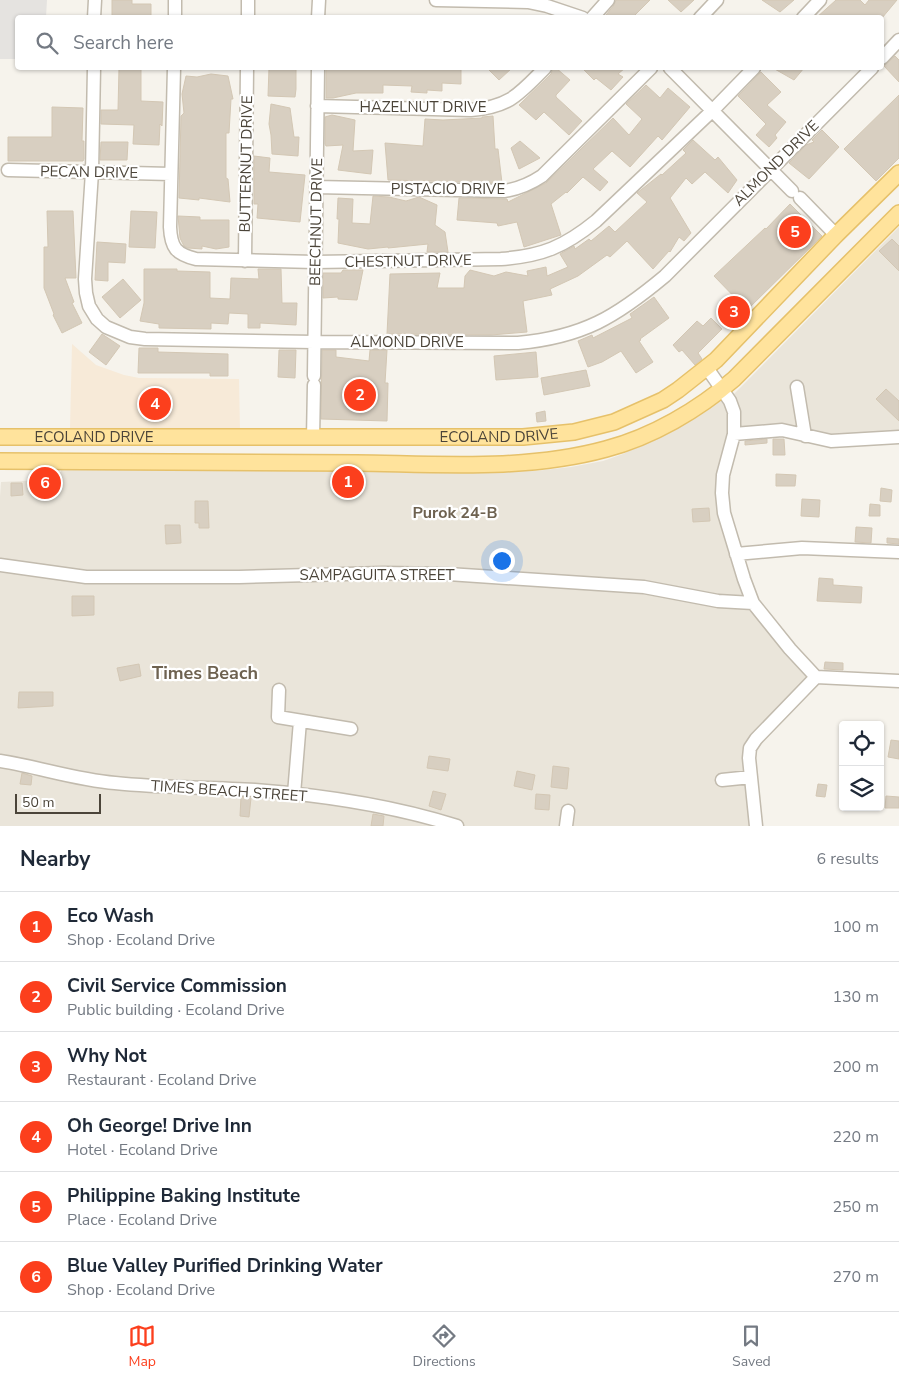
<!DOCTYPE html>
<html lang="en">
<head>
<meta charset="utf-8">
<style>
	:root { --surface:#fff; --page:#f6f6f7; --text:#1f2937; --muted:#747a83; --line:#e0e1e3; --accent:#fc3f1d }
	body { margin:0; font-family:"Nunito Sans",sans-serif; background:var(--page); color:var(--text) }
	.controls { position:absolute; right:15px; bottom:15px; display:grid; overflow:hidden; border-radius:5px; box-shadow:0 1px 4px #0004 }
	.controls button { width:45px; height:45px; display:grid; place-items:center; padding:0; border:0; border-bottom:1px solid var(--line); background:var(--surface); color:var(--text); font:25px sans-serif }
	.scale { position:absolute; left:15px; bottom:12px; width:86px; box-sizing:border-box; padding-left:5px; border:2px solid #4b4439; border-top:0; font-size:14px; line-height:18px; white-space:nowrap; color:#4b4439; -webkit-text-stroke:4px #fff; paint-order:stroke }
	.you { position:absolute; left:501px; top:560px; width:18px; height:18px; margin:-12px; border:4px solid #fff; border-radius:50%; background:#1a73e8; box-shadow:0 0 0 8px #1a73e833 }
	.badge { display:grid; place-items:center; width:32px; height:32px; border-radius:50%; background:var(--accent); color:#fff; font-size:16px; font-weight:700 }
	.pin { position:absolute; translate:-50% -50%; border:2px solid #fff; box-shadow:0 1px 5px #0006 }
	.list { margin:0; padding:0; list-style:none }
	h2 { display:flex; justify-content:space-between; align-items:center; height:65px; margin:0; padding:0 20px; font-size:21px }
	h2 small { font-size:16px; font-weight:400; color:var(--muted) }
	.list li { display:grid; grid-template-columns:32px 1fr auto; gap:15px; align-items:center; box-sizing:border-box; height:70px; padding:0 20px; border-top:1px solid var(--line) }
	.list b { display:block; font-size:19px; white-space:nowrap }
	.list p { margin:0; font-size:16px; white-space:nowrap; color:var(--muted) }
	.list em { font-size:16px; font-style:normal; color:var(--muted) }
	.icon { flex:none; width:28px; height:28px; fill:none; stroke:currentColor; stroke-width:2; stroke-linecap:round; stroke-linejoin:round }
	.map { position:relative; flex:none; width:899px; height:826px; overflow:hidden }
	.search { position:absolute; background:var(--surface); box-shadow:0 1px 4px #0004; left:15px; right:15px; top:15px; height:55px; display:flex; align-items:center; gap:12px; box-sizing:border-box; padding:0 18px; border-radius:5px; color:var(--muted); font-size:19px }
	.sheet { height:485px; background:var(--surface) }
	nav { display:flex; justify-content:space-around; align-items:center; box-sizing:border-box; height:70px; border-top:1px solid var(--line); background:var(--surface); font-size:14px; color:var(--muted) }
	nav a { display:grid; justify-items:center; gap:2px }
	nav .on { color:var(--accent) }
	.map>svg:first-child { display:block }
</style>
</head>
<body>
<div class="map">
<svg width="899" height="826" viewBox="0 0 899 826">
	<rect width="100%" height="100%" fill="#f6f3ec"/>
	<!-- residential -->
	<path fill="#eae5da" d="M899 227V430L842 436 741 429 740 412 733 395Z
		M721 397 728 409 730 430 720 475 750 602 811 677 745 749 754 826H0V497L1 482 44 480 45 473 61 472V466L450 472 535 471 571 467 603 461 623 454 672 429Z"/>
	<!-- commercial -->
	<path fill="#f7ead8" d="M72 344 96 365 124 375 139 378 239 379 240 430 70 429Z"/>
	<!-- parking -->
	<path fill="#e5e3e0" d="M0 0H47L46 17 18 18 17 59H0Z"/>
	<!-- building -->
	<path fill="#d8cfc1" stroke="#d3c7b4" d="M112 0H132V4H151V18H112Z
		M616 0H650L632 18H609L606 15 614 5Z
		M668 0H694L681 12Z
		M762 0H794L780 12Z
		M836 0H860L865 5 869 0H897L882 18H816Z
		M895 56 899 60V82L884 66Z
		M119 68H141V101L163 102 162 126 160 124 159 145 133 144 134 125 101 124V110H118Z
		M269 68H296V89L295 97 268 96Z
		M326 68 461 69V84L442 83V91L427 90V93L411 92 412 86 383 85V93H356L333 98H326Z
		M487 68H512L499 80Z
		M553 68H556L570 80 556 95V97L582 121 569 135 544 112 536 120 519 105 551 74Z
		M582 68H625L618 74 623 77 611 90 596 78 594 80Z
		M773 68H804L794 80Z
		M761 72 781 92 767 105 786 122 775 135 777 138 769 147 756 135 766 124 738 96Z
		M211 74 228 76 233 99H231L229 133H226V178L228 179 230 202 199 198V200L179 198 181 116 184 113 182 94 186 76 197 77Z
		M646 85 660 98 668 88 690 107 662 140 658 136 630 167 612 151 593 169 608 182 600 191 583 177 567 193 566 192 551 204 561 235 524 247 517 222 498 226 497 223 457 220 459 198 507 199 508 202 546 183 613 118 629 135 642 119 626 104Z
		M899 95V158L876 181 844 149Z
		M271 104 290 108 294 137H299L298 156 272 154 271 135 269 124Z
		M52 107 83 108 82 141H84V159L83 161H8V137H52Z
		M332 115 355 120 353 151 373 150 371 174 338 170 343 145 326 146 325 144V117Z
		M493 116 495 149H498L502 183 388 180 385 143 423 146 425 119 443 120 482 118V117Z
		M822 130 839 147 809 179 789 163 806 145 814 142 812 140Z
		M693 140 715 160 718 157 737 180 728 193 705 172 692 184 686 178 670 198 691 233 684 241 679 237 670 252 669 251 653 269 627 241 610 257 607 255 578 276 550 289 552 295 523 301 527 332 491 335 387 334 390 274 440 273 437 288H464L465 276 470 270 494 276 506 272 528 276 527 271 546 267 547 276 568 267 560 254 574 246 575 249 589 239 591 241 609 226 615 232 647 202 637 193 661 174 662 175 686 153 683 150Z
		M520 141 540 158 519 169 511 148Z
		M101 142H128L127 160H100Z
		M254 156 270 158 269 172 305 175 300 222 257 218 258 204H254Z
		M373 196 389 197 406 201 419 197 437 205 435 225 445 232 448 252H427L428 244 388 248V247L368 249 338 243 339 219H337L338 198 353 199 352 223 370 224Z
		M790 204 822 236 747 310 714 276 765 228 766 229Z
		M47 211H73L76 278H65L74 302 72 303 82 323 62 333 53 315 54 314 44 288V247H48Z
		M131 211 157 212 155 248 129 247Z
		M178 216 200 217V220H229V247L216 249 202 246V249L188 248 184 246 180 238Z
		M892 239 899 246V271L879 251Z
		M97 242 126 244 125 263 108 262V281L95 280Z
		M144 269H177V271L210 272V298L230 299 231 278 259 279 258 269H281L282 303H297L296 325 260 323V328H248V314L229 313 228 324 211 323V329L159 328V324L140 321 144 303Z
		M343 270H363L357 300 338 299V297L323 298V273H341Z
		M123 279 141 300 120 318 102 297Z
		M654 297 669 318 640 339 641 340 639 341 653 362 636 373 621 351 602 362 588 367 578 341 592 335 593 338 632 318 630 314Z
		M711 318 722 329 698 353 702 359 695 365 682 350 679 352 673 345 697 321 703 326Z
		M102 334 120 346 106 365 89 352Z
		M139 348H158V352L228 354V376H210V373H138Z
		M279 350H296L295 378 278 377Z
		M322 350H336V357L369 361 370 350H387L385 383H388L387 421 321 419Z
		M536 352 538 377 496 380 494 356Z
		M586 370 590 386 544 395 541 378Z
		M886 389 899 401V421L876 399Z
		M545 411 546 421 537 422 536 413Z
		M767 439V443L745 445V441Z
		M773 439H784L785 455H773Z
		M776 474 796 475 795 486H776Z
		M11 483H22L23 495 11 496Z
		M881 488 892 490 891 502 880 501Z
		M802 499 820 500 819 517 801 516Z
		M195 501H208L209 528H199V523H195Z
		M870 504 880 505V516H869Z
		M709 508 710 521 693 522 692 509Z
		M165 525H180L181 543 166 544Z
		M856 527 872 528 871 543 855 542Z
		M887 538 899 539V544L887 543Z
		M819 578 833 579V585L862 587 861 603 817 601Z
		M72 596H94V615L72 616Z
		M825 662 843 663V670L824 669Z
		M139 664 141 676 120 681 117 668Z
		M19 692H53V706L18 708Z
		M891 740 899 741V759L888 757Z
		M429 756 450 759 448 771 427 768Z
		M553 766 569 768 567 789 551 787Z
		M517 771 535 775 532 790 514 786Z
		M22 773 32 776 31 785 20 784Z
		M818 784 827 785 825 797 816 796Z
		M433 791 446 794 441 810 429 806Z
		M536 794 550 795 549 810 535 809Z
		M886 796 899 797V808H885Z
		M241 797 251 798 249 817 240 816Z
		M373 814 384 816 383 826H371Z"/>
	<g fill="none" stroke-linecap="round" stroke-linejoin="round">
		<defs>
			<path id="minor" d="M436 0 528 2 547 6 583 18
				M94 18 95 0
				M175 18V0
				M248 18V0
				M318 18 319 0
				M592 18 608 0
				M700 18 717 0
				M803 18 820 0
				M882 58 899 40
				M94 68 92 172 85 279 86 293 89 306 97 319 106 327 130 337 145 339 314 342 518 343C583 337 616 317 665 276L872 68
				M174 68 170 227C171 248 176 254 196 259L315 262 501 259C542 256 564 247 596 221L713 110 754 68
				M670 68 792 191
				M317 106 471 110C510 107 519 94 545 68
				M8 170 171 174
				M316 187 504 191C518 189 530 184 542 176L651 68
				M800 198 836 235
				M245 261 247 68
				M707 368 730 401 734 412V434L723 475 722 493 724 513 744 579 753 603 790 649 816 677
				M314 376 318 68
				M797 387 805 436
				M734 434 782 430 831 441 899 437
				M313 438 314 385
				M736 554 802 548 899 552
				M0 565 86 577H239L383 573 448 574 644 587 718 601 753 603
				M816 677 899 681
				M279 690 278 717 351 729
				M0 761C39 767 76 780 115 783 162 788 209 787 255 790 321 795 394 806 457 826
				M722 780 751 777
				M294 794 300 721
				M566 826 568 811
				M756 826 749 758 750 748 756 739 816 677"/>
			<g id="major">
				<path id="s1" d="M0 437H523L574 432 614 422 663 400 678 390 716 360 836 235 899 173"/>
				<path d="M0 461C119 461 238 463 356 463 438 464 526 471 606 449 652 437 698 410 734 379L899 213"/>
			</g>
		</defs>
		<!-- minor casing -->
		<use href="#minor" stroke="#c2bbae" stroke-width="15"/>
		<!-- major casing -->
		<use href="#major" stroke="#e6c16a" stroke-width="18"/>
		<!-- minor -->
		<use href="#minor" stroke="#fff" stroke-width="12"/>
		<!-- major -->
		<use href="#major" stroke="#ffe39c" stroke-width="15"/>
	</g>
	<g text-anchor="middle" stroke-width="4.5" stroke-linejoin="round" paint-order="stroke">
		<!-- street labels -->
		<g font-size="15" fill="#4b4439" stroke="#fff">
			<text x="423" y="112">HAZELNUT DRIVE</text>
			<text transform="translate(776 163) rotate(-45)" y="5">ALMOND DRIVE</text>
			<text transform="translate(246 164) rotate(-89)" y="5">BUTTERNUT DRIVE</text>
			<text transform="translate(89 172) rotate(1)" y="5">PECAN DRIVE</text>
			<text x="448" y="194">PISTACIO DRIVE</text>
			<text transform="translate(316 222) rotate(-89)" y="5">BEECHNUT DRIVE</text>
			<text transform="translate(408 261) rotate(-1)" y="5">CHESTNUT DRIVE</text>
			<text x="407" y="347">ALMOND DRIVE</text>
			<text dy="5" stroke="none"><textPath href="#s1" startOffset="499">ECOLAND DRIVE</textPath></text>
			<text dy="5" stroke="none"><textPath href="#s1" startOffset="94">ECOLAND DRIVE</textPath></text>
			<text x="377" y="580">SAMPAGUITA STREET</text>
			<text transform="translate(229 791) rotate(4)" y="5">TIMES BEACH STREET</text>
		</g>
		<!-- neighbourhood labels -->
		<g font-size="16" font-weight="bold" fill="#6e6250" stroke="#fff">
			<text x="455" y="518">Purok 24-B</text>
		</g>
		<!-- quarter labels -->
		<g font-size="18" font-weight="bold" fill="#6e6250" stroke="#fff">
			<text x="205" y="679">Times Beach</text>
		</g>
	</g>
</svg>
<div class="controls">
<button><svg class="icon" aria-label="locate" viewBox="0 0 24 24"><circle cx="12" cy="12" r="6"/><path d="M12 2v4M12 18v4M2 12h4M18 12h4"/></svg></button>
<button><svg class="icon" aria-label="layers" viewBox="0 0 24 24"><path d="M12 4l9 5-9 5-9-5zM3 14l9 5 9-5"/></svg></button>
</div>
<div class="scale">50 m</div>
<div class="you"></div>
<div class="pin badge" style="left:348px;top:482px">1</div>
<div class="pin badge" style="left:360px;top:395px">2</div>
<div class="pin badge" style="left:734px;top:312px">3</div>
<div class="pin badge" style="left:155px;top:404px">4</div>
<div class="pin badge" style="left:795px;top:232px">5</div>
<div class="pin badge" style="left:45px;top:483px">6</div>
<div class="search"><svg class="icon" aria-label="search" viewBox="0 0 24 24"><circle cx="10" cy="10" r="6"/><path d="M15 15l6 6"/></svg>Search here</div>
</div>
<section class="sheet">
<h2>Nearby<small>6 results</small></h2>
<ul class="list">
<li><span class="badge">1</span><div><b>Eco Wash</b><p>Shop · Ecoland Drive</p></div><em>100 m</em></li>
<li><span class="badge">2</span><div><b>Civil Service Commission</b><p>Public building · Ecoland Drive</p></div><em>130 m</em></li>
<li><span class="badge">3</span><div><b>Why Not</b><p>Restaurant · Ecoland Drive</p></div><em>200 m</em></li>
<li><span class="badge">4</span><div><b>Oh George! Drive Inn</b><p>Hotel · Ecoland Drive</p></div><em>220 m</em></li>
<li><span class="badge">5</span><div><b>Philippine Baking Institute</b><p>Place · Ecoland Drive</p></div><em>250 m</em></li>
<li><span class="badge">6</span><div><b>Blue Valley Purified Drinking Water</b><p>Shop · Ecoland Drive</p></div><em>270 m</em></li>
</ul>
</section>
<nav>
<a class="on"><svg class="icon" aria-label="map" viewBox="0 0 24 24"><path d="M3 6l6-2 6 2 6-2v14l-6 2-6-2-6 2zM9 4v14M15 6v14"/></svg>Map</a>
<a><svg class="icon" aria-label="directions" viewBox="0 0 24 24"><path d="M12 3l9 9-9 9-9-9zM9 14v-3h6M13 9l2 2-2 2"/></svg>Directions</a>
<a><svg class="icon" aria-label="saved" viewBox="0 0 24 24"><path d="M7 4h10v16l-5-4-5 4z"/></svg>Saved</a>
</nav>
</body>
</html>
